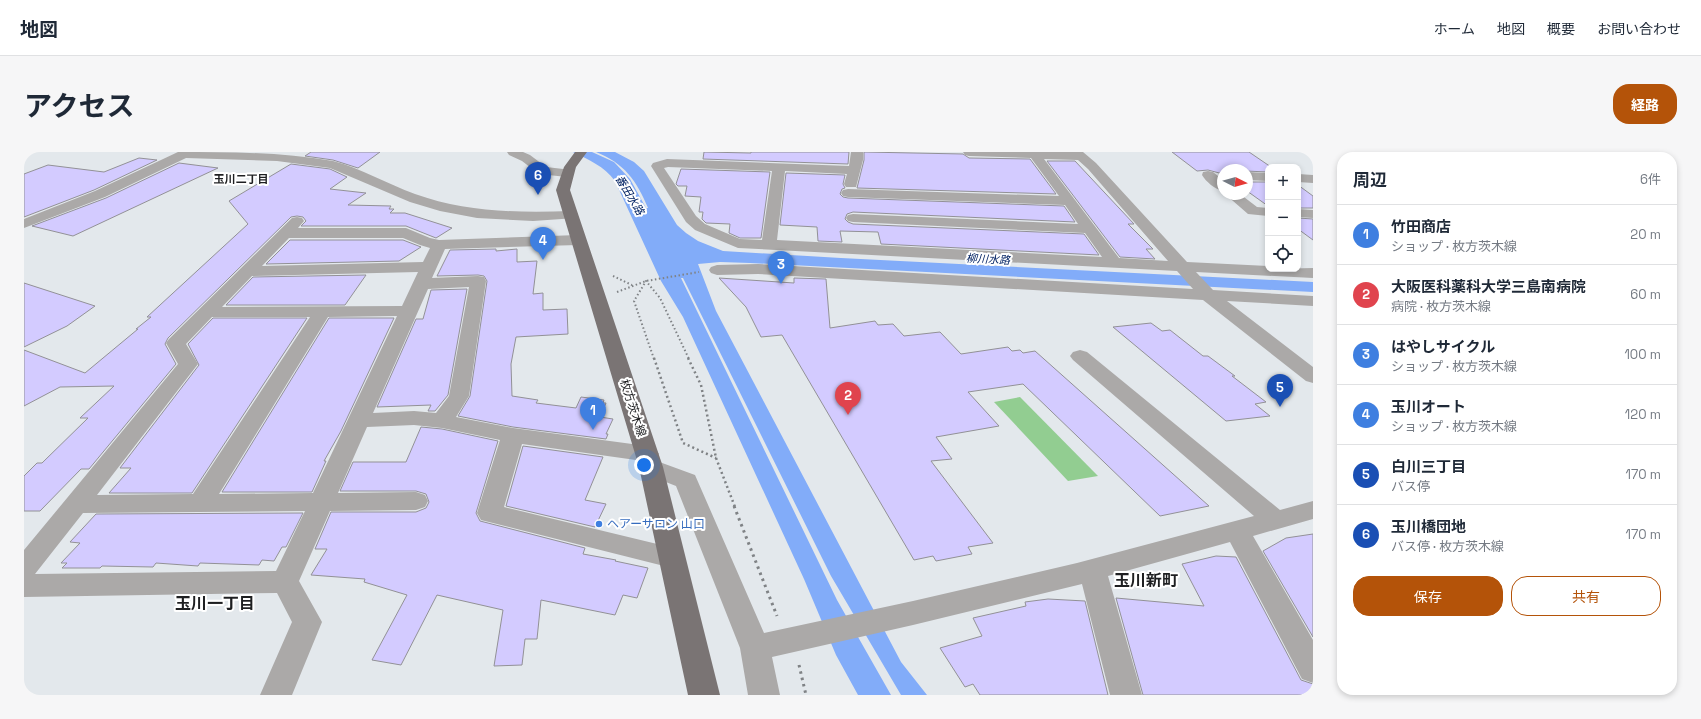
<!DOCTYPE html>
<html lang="ja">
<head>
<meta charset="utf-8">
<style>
	:root { --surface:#fff; --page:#f6f6f7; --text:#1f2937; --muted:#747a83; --line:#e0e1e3; --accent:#b45309 }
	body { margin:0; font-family:"Space Grotesk","Noto Sans JP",sans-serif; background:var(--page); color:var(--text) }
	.controls { position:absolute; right:12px; top:12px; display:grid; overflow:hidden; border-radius:8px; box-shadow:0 2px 6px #0003 }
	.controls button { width:36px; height:36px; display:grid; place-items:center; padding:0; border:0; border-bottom:1px solid var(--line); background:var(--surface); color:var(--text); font:20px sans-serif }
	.compass { position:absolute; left:1193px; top:12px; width:36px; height:36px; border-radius:50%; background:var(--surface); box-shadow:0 2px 6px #0003; rotate:96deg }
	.you { position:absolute; left:620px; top:313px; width:14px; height:14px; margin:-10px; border:3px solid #fff; border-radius:50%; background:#1a73e8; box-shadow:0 0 0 6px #1a73e833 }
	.badge { display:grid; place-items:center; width:26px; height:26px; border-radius:50%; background:var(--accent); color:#fff; font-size:13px; font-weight:700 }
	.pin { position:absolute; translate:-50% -33px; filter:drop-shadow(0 1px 2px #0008) }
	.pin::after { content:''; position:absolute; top:21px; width:14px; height:12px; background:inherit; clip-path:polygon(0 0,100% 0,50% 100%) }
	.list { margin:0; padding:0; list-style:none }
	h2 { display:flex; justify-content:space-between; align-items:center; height:52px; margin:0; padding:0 16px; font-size:17px }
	h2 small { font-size:13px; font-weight:400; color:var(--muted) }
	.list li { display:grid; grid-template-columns:26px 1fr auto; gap:12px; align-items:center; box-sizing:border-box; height:60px; padding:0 16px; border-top:1px solid var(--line) }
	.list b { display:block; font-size:15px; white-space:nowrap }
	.list p { margin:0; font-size:13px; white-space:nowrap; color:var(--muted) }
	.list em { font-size:13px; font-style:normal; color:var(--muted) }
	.actions { display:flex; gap:8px; padding:12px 16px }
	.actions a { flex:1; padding:9px 0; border:1px solid var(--accent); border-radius:16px; text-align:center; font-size:14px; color:var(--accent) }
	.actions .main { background:var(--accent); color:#fff }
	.icon { flex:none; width:22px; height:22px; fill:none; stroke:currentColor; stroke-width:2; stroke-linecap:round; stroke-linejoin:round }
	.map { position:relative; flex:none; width:1289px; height:543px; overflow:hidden; border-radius:16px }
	header { display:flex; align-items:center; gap:24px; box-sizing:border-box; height:56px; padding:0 20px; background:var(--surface); border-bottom:1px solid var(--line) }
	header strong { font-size:19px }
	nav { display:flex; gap:22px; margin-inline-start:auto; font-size:14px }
	.intro { display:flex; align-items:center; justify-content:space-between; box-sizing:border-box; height:96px; padding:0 24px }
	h1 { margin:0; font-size:28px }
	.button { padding:10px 18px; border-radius:16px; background:var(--accent); color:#fff; font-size:14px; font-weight:700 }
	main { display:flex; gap:24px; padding:0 24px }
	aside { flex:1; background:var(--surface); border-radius:16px; box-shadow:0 2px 6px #0003 }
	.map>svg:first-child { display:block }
</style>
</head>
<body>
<header>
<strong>地図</strong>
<nav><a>ホーム</a><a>地図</a><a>概要</a><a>お問い合わせ</a></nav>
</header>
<div class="intro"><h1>アクセス</h1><a class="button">経路</a></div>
<main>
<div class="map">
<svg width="1289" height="543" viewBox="0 0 1289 543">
	<rect width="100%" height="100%" fill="#e3e8ec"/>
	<!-- green -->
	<path fill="#92cd91" d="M996 245 1074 324 1044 329 970 250Z"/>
	<!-- water -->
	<path fill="#82acf9" d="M549 0H568L590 10 606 27 622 56H624C613 29 600 11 572 0H591L610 10 620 19 653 73 662 81 674 89 699 99 817 106 1289 130V140L726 111 696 110 674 112 692 159 877 510 903 543H877L807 424 659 126H657L813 448 867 543H834L812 503 780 427 659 165 637 129 591 29C580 14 565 8 549 0Z"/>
	<!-- building -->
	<path fill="#d3cbff" stroke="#929196" d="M287 0H356L334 16 309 8 281 4Z
		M680 0 727 1V0H825L824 12 679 7Z
		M840 0 939 2 945 6 1006 7 1032 42 833 36 840 8Z
		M1148 0H1225L1247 15H1244V20L1199 18V22L1184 18 1173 19Z
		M115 6 133 8 70 38 0 65V22L24 13 80 20Z
		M1023 9H1051L1110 72H1104L1129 97H1122L1131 107 1096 105Z
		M155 11 194 16 49 84 8 74 82 46Z
		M267 12 306 17 323 25 306 37 342 41 324 53 367 54 365 57H370L366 61H381L428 76 412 86 382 74H277L282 69 279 65 273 64 267 65 144 186 141 192 152 212 65 317H57L16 359H0V324L13 311H18L64 266H56L90 234 36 235 0 254V198L61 221 114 177H112L127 165H123L224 72 205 49Z
		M657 17 746 20 737 86H716L705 81 706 72 682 71 678 67 679 60H675L677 45 661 44 663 34H654L652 32Z
		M762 21 821 23 819 32 821 36 818 37 816 42 819 45 824 46 1040 54 1051 70 829 60 823 62 821 67 824 70 829 72 1060 82 1075 103 857 92 854 80 816 79 818 90 794 89 793 75 756 73Z
		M1223 30H1244V54L1223 39Z
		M1274 33 1289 44V56H1274Z
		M1274 66 1289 67V88L1274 77Z
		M266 88H379L397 95 375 109 242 112Z
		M472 97V99L493 97V110L513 109 509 142 519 141V158L543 157 544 182 492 185 487 212 488 244 514 248 512 251 552 256 557 245 580 248 579 251H582L576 265 589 267 582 282H584L582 287 489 275 434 264 446 244 463 129 460 124 454 123 413 124 426 98Z
		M342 123 321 153H202L229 125Z
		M695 126 770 131V126L802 127 806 176 851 169 854 173 869 172 880 184 916 180 937 202 984 195 988 199 996 198 999 201 1011 199 1185 354 1136 364 999 232 944 240 975 274 912 285 928 307 907 309 969 391 944 395 948 402 912 409 909 404 890 408 758 183 737 185 722 155Z
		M0 131 71 154 43 174 0 195Z
		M443 137 424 243 411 259H404L407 253 353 255 392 167H399L407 138Z
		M189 166H283L168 341H85L107 316H96L175 213 164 192Z
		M305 166H370L317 279 300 309H302L288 340H198Z
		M1127 171 1138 179 1146 178 1179 204H1184L1211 224H1208L1242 250 1231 252 1246 264 1202 269 1089 175Z
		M397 275 418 277 474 289 452 361 456 369 561 396 559 402 592 408 591 409 624 416 613 446 599 443 591 463 517 448 513 487H501L498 513 470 514 479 458 413 443 377 513 348 508 383 443 340 430 341 427 287 423 303 397H291L307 360H392L402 356 405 350 402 342 392 339H316L329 310H382Z
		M499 294 579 305 561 348 582 352 571 375 482 354Z
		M279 361 262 395H258L250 409 238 408 235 413 176 411 174 414 132 411 129 415 78 414 76 416H38L43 411H37L56 391 46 390 72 362Z
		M1289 382V485L1239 399 1262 386Z
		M1192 404 1212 405 1277 528 1289 532V543H1119L1092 446 1180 454 1158 412Z
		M1024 447 1061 449 1084 543H956L949 532 941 535 916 496 958 484 949 466 1002 454 1001 450Z"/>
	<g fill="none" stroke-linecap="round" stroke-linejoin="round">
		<!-- path-far2 -->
		<path stroke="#7f8285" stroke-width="2" stroke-dasharray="1.5 2.5" stroke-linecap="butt" d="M589 124 608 133
			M593 140 622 129 675 120
			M630 207 610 149 622 129 636 146 665 207"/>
		<!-- path-far1 -->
		<path stroke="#7f8285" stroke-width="2.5" stroke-dasharray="2 3" stroke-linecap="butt" d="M630 206 659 291 692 306
			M664 206 677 233 692 306
			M692 306 711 355"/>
		<!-- path -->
		<path stroke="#7f8285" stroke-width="3" stroke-dasharray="2.5 4" stroke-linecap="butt" d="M710 354 753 464
			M775 513 782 543"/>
		<!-- minor -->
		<path fill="#aba9a8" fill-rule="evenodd" d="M154 0C206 0 258 0 309 9 337 16 363 32 391 42 441 60 494 61 547 59L552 60 554 63 552 66 509 69 453 66 416 59 386 50 306 16 253 9 162 6 81 45 0 76V67L71 39Z
			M483 0H499L506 3 522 15 548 18 549 21 548 24 543 25 515 22 498 9 485 3Z
			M827 0H839V8L832 35H822L820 32 823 22 761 19 753 88 1078 105 1061 81 829 70 824 69 822 66 824 63 829 62 1054 72 1041 53 824 45 819 44 817 41 819 38 824 37 1035 44 1007 6 945 4 941 3 939 0H1059L1072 11 1163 110 1244 114V117L1289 116V126L1172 120 1189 138 1289 144V154L1203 149 1289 215V231L1282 229 1179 148 734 122 693 123 687 121 685 118 687 115 693 113 734 112 1169 137 1153 119 714 96 671 78 662 70 627 14 629 11 643 7 825 14ZM1020 7 1054 8 1064 17 1144 109 1095 106ZM644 15 748 19 738 88 716 87 681 72 672 64 640 16Z
			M1184 19 1189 20 1199 28V39C1191 37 1182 30 1178 23L1179 20Z
			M1223 20 1244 21V29L1223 28Z
			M1274 22 1289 23V31L1274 30Z
			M1201 42H1216L1233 55 1244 56V64L1224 62Z
			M1274 57 1289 58V66L1274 65Z
			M273 65 278 66 280 69 274 76H382L406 86 415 88 554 83 559 85 562 88 559 91 554 93 421 97 408 126 454 124 460 125 462 129 445 244 432 265 489 276 623 294 631 296 635 302 630 308 671 323 740 481 889 449 1053 411 1230 364 1049 208 1046 204 1049 200 1056 198 1063 200 1256 358 1289 349V367L1229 384 1289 488V531L1278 527 1206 390 1084 424 1118 543H1086L1058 432 889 473 748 505 756 543H724L716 496 652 334 619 321 615 315 619 309 498 292 480 355 658 398 661 405 658 412 648 416 457 368 453 361 476 288 418 276 390 273 343 275 314 341 392 340 401 343 404 349 401 355 392 358 306 359 275 429 298 470 268 543H236L268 470 253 441 0 445V398L154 212 142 191 145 187 268 66ZM265 86H379L396 93 406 96 399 110 238 114ZM394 120 378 154 198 155 228 124ZM445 135 425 244 412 261 390 259 349 261 404 137ZM373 164 289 341 195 342 304 165ZM188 165H286L169 342 73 343 174 212 162 192ZM281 359 252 419 11 422 59 361Z"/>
		<!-- major -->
		<path fill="#7a7474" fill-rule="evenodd" d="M551 0H563L552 15 546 38 639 315 696 543H664L615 315 532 38 540 15Z"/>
	</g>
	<!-- markers -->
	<circle fill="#3f7fe0" stroke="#fff" stroke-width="1.5" cx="575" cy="372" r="4"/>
	<g text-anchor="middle" stroke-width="4" stroke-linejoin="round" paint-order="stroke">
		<!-- far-neighbourhood labels -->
		<g font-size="11" font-weight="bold" fill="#1e1f21" stroke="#fff">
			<text x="217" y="31">玉川二丁目</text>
		</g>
		<!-- far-water labels -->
		<g font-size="11" font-style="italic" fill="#022263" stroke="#fff">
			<text transform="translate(606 43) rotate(59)" y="4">番田水路</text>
			<text transform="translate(964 107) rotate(3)" y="4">柳川水路</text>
		</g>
		<!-- street labels -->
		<g font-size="12" fill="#1e1f21" stroke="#fff">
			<text transform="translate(609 256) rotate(72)" y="4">枚方茨木線</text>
		</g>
		<!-- shop labels -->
		<g font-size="12" fill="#366cbe" stroke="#fff" text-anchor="start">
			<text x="583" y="376">ヘアーサロン 山口</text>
		</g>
		<!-- near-neighbourhood labels -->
		<g font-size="16" font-weight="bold" fill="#1e1f21" stroke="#fff">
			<text x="1122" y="434">玉川新町</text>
			<text x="191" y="457">玉川一丁目</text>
		</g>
	</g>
</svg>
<div class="controls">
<button>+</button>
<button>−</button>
<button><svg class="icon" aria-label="locate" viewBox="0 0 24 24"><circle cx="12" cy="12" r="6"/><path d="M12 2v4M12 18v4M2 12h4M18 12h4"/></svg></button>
</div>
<svg class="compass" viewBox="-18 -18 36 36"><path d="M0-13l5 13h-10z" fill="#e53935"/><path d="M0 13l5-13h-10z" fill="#747a83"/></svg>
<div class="you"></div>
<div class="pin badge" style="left:569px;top:278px;background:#3f7fe0">1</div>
<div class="pin badge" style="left:824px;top:263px;background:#e0444e">2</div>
<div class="pin badge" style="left:757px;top:132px;background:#3f7fe0">3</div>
<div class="pin badge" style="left:519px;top:108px;background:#3f7fe0">4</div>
<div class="pin badge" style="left:1256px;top:255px;background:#1a4fb4">5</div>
<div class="pin badge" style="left:514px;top:43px;background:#1a4fb4">6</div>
</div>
<aside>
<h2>周辺<small>6件</small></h2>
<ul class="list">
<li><span class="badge" style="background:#3f7fe0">1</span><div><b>竹田商店</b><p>ショップ · 枚方茨木線</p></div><em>20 m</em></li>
<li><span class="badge" style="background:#e0444e">2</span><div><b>大阪医科薬科大学三島南病院</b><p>病院 · 枚方茨木線</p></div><em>60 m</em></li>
<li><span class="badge" style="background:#3f7fe0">3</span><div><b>はやしサイクル</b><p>ショップ · 枚方茨木線</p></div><em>100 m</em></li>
<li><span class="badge" style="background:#3f7fe0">4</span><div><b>玉川オート</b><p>ショップ · 枚方茨木線</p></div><em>120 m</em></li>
<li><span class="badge" style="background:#1a4fb4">5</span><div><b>白川三丁目</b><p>バス停</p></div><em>170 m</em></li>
<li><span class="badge" style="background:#1a4fb4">6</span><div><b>玉川橋団地</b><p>バス停 · 枚方茨木線</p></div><em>170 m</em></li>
</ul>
<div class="actions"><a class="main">保存</a><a>共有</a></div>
</aside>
</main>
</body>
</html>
